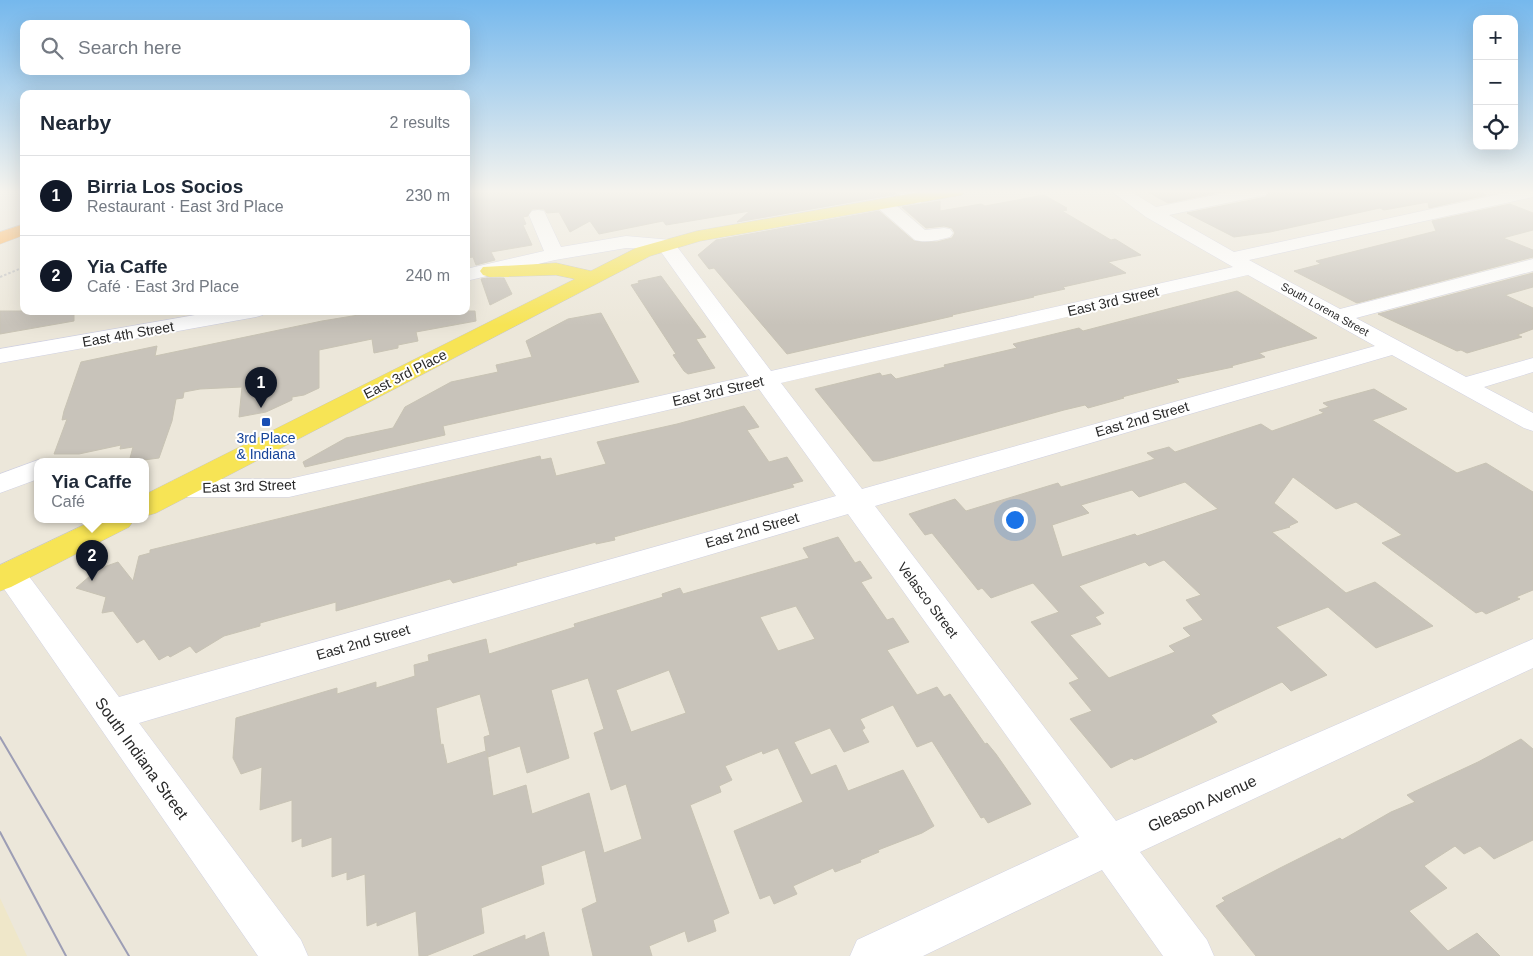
<!DOCTYPE html>
<html lang="en">
<head>
<meta charset="utf-8">
<style>
	:root { --surface:#fff; --page:#f6f6f7; --text:#1f2937; --muted:#747a83; --line:#e0e1e3; --accent:#111827 }
	body { margin:0; font-family:Helvetica,sans-serif; background:var(--page); color:var(--text) }
	.controls { position:absolute; right:15px; top:15px; display:grid; overflow:hidden; border-radius:10px; box-shadow:0 5px 20px #0002 }
	.controls button { width:45px; height:45px; display:grid; place-items:center; padding:0; border:0; border-bottom:1px solid var(--line); background:var(--surface); color:var(--text); font:25px sans-serif }
	.you { position:absolute; left:1014px; top:519px; width:18px; height:18px; margin:-12px; border:4px solid #fff; border-radius:50%; background:#1a73e8; box-shadow:0 0 0 8px #1a73e833 }
	.badge { display:grid; place-items:center; width:32px; height:32px; border-radius:50%; background:var(--accent); color:#fff; font-size:16px; font-weight:700 }
	.pin { position:absolute; translate:-50% -41px; filter:drop-shadow(0 1px 2px #0008) }
	.pin::after { content:''; position:absolute; top:26px; width:18px; height:15px; background:inherit; clip-path:polygon(0 0,100% 0,50% 100%) }
	.popup { position:absolute; left:34px; top:458px; width:115px; height:65px; box-sizing:border-box; display:grid; place-content:center; border-radius:10px; background:var(--surface); filter:drop-shadow(0 1px 4px #0005); font-size:16px; white-space:nowrap; color:var(--muted) }
	.popup b { font-size:19px; color:var(--text) }
	.popup::after { content:''; position:absolute; left:50%; top:100%; margin-left:-10px; border:10px solid transparent; border-top-color:var(--surface) }
	.list { margin:0; padding:0; list-style:none }
	h2 { display:flex; justify-content:space-between; align-items:center; height:65px; margin:0; padding:0 20px; font-size:21px }
	h2 small { font-size:16px; font-weight:400; color:var(--muted) }
	.list li { display:grid; grid-template-columns:32px 1fr auto; gap:15px; align-items:center; box-sizing:border-box; height:80px; padding:0 20px; border-top:1px solid var(--line) }
	.list b { display:block; font-size:19px; white-space:nowrap }
	.list p { margin:0; font-size:16px; white-space:nowrap; color:var(--muted) }
	.list em { font-size:16px; font-style:normal; color:var(--muted) }
	.icon { flex:none; width:28px; height:28px; fill:none; stroke:currentColor; stroke-width:2; stroke-linecap:round; stroke-linejoin:round }
	.map { position:relative; flex:none; width:1533px; height:956px; overflow:hidden }
	.search { position:absolute; background:var(--surface); box-shadow:0 5px 20px #0002; left:20px; top:20px; width:450px; height:55px; display:flex; align-items:center; gap:12px; box-sizing:border-box; padding:0 18px; border-radius:10px; color:var(--muted); font-size:19px }
	.panel { position:absolute; background:var(--surface); box-shadow:0 5px 20px #0002; left:20px; top:90px; width:450px; height:225px; border-radius:10px }
	.map>svg:first-child { display:block }
</style>
</head>
<body>
<div class="map">
<svg width="1533" height="956" viewBox="0 0 1533 956">
	<rect width="100%" height="100%" fill="#ece7da"/>
	<!-- education -->
	<path fill="#efe7c9" d="M0 898 27 956H0Z"/>
	<!-- building -->
	<path fill="#c8c3ba" stroke="#c8c3b4" fill-rule="evenodd" d="M477 191H895L897 194 737 222 750 211 666 225 663 221 599 234 590 221 570 232 559 212 547 213 544 209H532L528 216 523 217 526 224 523 225 532 245 491 252 495 260 476 265 473 257 466 258V193Z
		M1146 191H1224L1168 203Z
		M1270 191H1476L1486 195 1429 208 1428 202 1384 210 1380 208 1270 232 1234 237 1187 213 1266 197Z
		M1044 195 1067 208 1065 209 1067 210 1062 211 1111 240 1115 239 1141 255 1108 262 1126 273 1063 287 1065 289 1033 296 1034 297 952 315 953 316 787 354 714 268 709 269 698 255 716 240 879 211 914 241 937 242 952 238 955 233 952 228 944 226 926 228 902 207 940 201V211L981 204 985 206Z
		M1510 204 1533 213V230L1503 238 1533 250V257L1357 303 1294 271 1321 264 1316 261 1436 231 1432 221Z
		M1533 273V287L1505 295 1533 308V329L1517 335 1522 337 1467 353 1461 350 1457 351 1378 314Z
		M661 276 706 337 696 339 715 368 688 374 684 371 673 355 676 354 631 285 639 283 638 281Z
		M487 278H504L512 294 490 305 481 279Z
		M1237 291 1317 338 1259 353 1265 357 1231 366 1233 367 1176 379 1179 382 1122 397 1124 398 1088 408 1085 405 1064 410 880 461H873L815 389 880 373 882 376 891 374 896 379 945 367 944 365 1017 348 1013 344 1079 328 1083 331Z
		M0 311H74V321L0 334Z
		M383 311H475L476 321 416 332 418 341 398 345V348L374 353 372 339 319 350V388L304 395 292 397V400L266 412 239 417 242 387 200 389 184 392 183 398 176 399 172 421 159 458 129 462 133 447 120 449 121 445 79 454H54L67 419 62 420 64 411 81 362 157 346 155 356 322 321Z
		M601 313 639 382 443 426 445 435 305 467 303 462 346 438 393 428 405 407 451 382 498 372 496 365 532 357 526 341 568 319Z
		M1374 389 1407 409 1372 420 1457 473 1486 463 1533 492V590L1516 597 1520 599 1486 614 1482 611 1476 613 1382 543 1402 535 1356 502 1336 509 1293 477 1274 503 1298 522 1289 526 1290 527 1272 532 1346 593 1375 582 1433 626 1376 648 1328 607 1276 627 1327 675 1291 691 1282 682 1211 715 1217 722 1142 757 1134 760 1132 758 1111 768 1070 719 1092 711 1069 683 1079 679 1031 622 1059 612 1033 583 991 598 982 588 978 590 932 533 925 535 909 514 955 499 966 511 1058 483 1061 487 1155 459 1147 453 1169 447 1175 452 1261 424 1272 431 1324 413 1319 410 1329 407 1323 403ZM1185 482 1218 509 1137 536 1135 534 1062 557 1052 525 1089 513 1081 505 1132 490 1139 497ZM1164 560 1201 595 1186 600 1203 620 1183 628 1191 636 1169 646 1175 652 1109 678 1070 635 1101 624 1095 617 1104 613 1079 586 1145 562 1149 566Z
		M744 406 759 427 747 430 769 462 787 457 803 481 792 484 794 487 614 537 615 540 596 544V542L516 563 517 565 453 583 450 579 336 611V602L260 623V626L224 636 196 653 190 646 170 657 168 655 159 660 144 639 137 643 113 611 102 613 106 597 76 588 98 569 118 562 133 581 139 556 150 553V550L421 484 540 456 541 460 551 458 556 476 606 464 597 442 677 424Z
		M838 537 855 563 860 561 872 578 861 582 887 620 893 618 909 642 887 650 917 695 937 687 944 697 950 694 985 744 987 743 996 754 1031 804 988 823 984 817 981 818 932 741 917 747 893 705 860 719 865 728 862 730 869 742 844 752 830 728 794 742 811 775 836 765 848 791 903 770 934 826 922 833 878 850 879 852 860 860 861 862 835 872 833 868 793 886 797 894 774 904 770 895 760 899 734 831 803 802 778 748 763 754 762 751 725 766 732 780 719 786 721 792 690 805 729 913 713 920 716 931 688 942 685 931 649 946 652 956H593L582 909 597 902 585 850 541 866 544 884 481 908 484 933 426 956H419L416 911 377 926V922L367 926 365 874 347 880V872L332 877V837L302 847V838L292 842V800L260 810 262 767 241 774 233 758 236 718 337 688V694L376 682V688L415 676 414 665 429 661 428 655 486 639 489 654 575 627 574 624 663 597 662 594 680 588 683 594 809 558 803 548ZM796 606 815 639 778 651 760 617ZM669 670 686 713 631 732 616 690ZM588 678 604 729 594 733 611 790 626 784 642 839 604 853 589 793 532 814 526 785 493 796 487 752 488 757 520 746 527 773 569 758 551 690ZM480 694 490 735 484 737 486 751 447 764 443 744 441 745 436 708Z
		M1521 739 1533 749V840L1494 859 1480 846 1464 854 1455 846 1424 866 1447 888 1409 911 1448 951 1477 933 1500 956H1256L1216 906 1225 901 1222 898 1280 868 1340 838 1342 840 1391 812 1415 802 1407 795 1478 762Z
		M544 932 549 956H473L525 935V940Z"/>
	<g fill="none" stroke-linecap="round" stroke-linejoin="round">
		<defs>
			<path id="minor" d="M897 191H916L923 199 921 203C911 205 903 200 897 191Z
				M1111 191H1130L1156 207 1234 191H1268L1266 195 1260 196 1169 215 1234 252 1514 191H1533V197L1249 260 1340 309 1533 259V271L1356 318 1466 377 1533 358V372L1484 387 1533 413V431L1524 428 1392 355 875 506 1116 821 1533 639V668L1140 852 1207 940 1214 956H1163L1102 870 923 956H850L857 940 1079 837 848 514 139 723 301 940 308 956H258L0 583V567L11 563 22 567 119 697 836 496 759 389 289 497H182L172 495 168 488 172 481 182 479H289L749 376 659 249 626 248 555 260 466 281V269L544 251 529 215 532 211 538 210 544 211 561 247 626 236 672 240 771 371 1233 267 1146 217ZM1248 275 1375 346 862 489 781 383Z
				M884 199 890 200 925 230 944 228 950 229 953 233 950 237C939 240 926 243 915 240L878 208 875 204 878 200Z
				M218 311H266L263 315 256 317 0 363V349Z
				M38 460 46 462H38V479L0 493V474Z"/>
			<path id="major" d="M926 191H964L962 195 956 196 700 241 650 256 156 513 146 516V494L575 279 556 275 490 277 483 275 480 271 483 267 556 263 591 271 636 248 697 231Z
				M94 520H134L129 527 11 587 0 591V565Z"/>
			<path id="highway" d="M24 224V235L0 244V232Z"/>
		</defs>
		<!-- minor casing -->
		<use href="#minor" stroke="#d0d1e3" stroke-width="1"/>
		<!-- major casing -->
		<use href="#major" stroke="#c7c7c7" stroke-width="1"/>
		<!-- highway casing -->
		<use href="#highway" stroke="#c7c7c7" stroke-width="1"/>
		<!-- path -->
		<path stroke="#c7c7c7" stroke-width="2" stroke-dasharray="2.5 2" stroke-linecap="butt" d="M0 277 24 267"/>
		<!-- minor -->
		<use href="#minor" fill="#fff" fill-rule="evenodd"/>
		<!-- major -->
		<use href="#major" fill="#f7e455" fill-rule="evenodd"/>
		<!-- highway -->
		<use href="#highway" fill="#ffb153" fill-rule="evenodd"/>
		<!-- tram -->
		<path stroke="#9d9eb5" stroke-width="2" d="M0 737 129 956
			M0 832 66 956"/>
	</g>
	<!-- sky -->
	<linearGradient id="sky" x2="0" y2="1"><stop stop-color="#75b8ed"/><stop offset="0.59" stop-color="#f6f4ee"/><stop offset="1" stop-color="#f6f4ee" stop-opacity="0"/></linearGradient>
	<rect width="1533" height="325" fill="url(#sky)"/>
	<!-- markers -->
	<rect fill="#1a4fb4" stroke="#fff" stroke-width="2" x="261" y="417" width="10" height="10" rx="2.5"/>
	<g text-anchor="middle" stroke-width="4" stroke-linejoin="round" paint-order="stroke">
		<!-- far-street labels -->
		<g font-size="11" fill="#292929" stroke="#fff">
			<text transform="translate(1325 309) rotate(29)" y="4">South Lorena Street</text>
		</g>
		<!-- street labels -->
		<g font-size="14" fill="#292929" stroke="#fff">
			<text transform="translate(1113 301) rotate(-13)" y="5">East 3rd Street</text>
			<text transform="translate(128 334) rotate(-10)" y="5">East 4th Street</text>
			<text transform="translate(405 374) rotate(-27)" y="5">East 3rd Place</text>
			<text transform="translate(718 391) rotate(-13)" y="5">East 3rd Street</text>
			<text transform="translate(1142 419) rotate(-16)" y="5">East 2nd Street</text>
			<text transform="translate(249 486) rotate(-2)" y="5">East 3rd Street</text>
			<text transform="translate(752 530) rotate(-16)" y="5">East 2nd Street</text>
			<text transform="translate(928 600) rotate(53)" y="5">Velasco Street</text>
			<text transform="translate(363 642) rotate(-16)" y="5">East 2nd Street</text>
		</g>
		<!-- transit labels -->
		<g font-size="14" fill="#164399" stroke="#fff">
			<text x="266" y="443">3rd Place<tspan x="266" dy="16">&amp; Indiana</tspan></text>
		</g>
		<!-- near-street labels -->
		<g font-size="16" fill="#292929" stroke="#fff">
			<text transform="translate(142 758) rotate(54)" y="6">South Indiana Street</text>
			<text transform="translate(1202 803) rotate(-24)" y="6">Gleason Avenue</text>
		</g>
	</g>
</svg>
<div class="controls">
<button>+</button>
<button>−</button>
<button><svg class="icon" aria-label="locate" viewBox="0 0 24 24"><circle cx="12" cy="12" r="6"/><path d="M12 2v4M12 18v4M2 12h4M18 12h4"/></svg></button>
</div>
<div class="you"></div>
<div class="pin badge" style="left:261px;top:408px">1</div>
<div class="pin badge" style="left:92px;top:581px">2</div>
<div class="popup"><b>Yia Caffe</b>Café</div>
<div class="search"><svg class="icon" aria-label="search" viewBox="0 0 24 24"><circle cx="10" cy="10" r="6"/><path d="M15 15l6 6"/></svg>Search here</div>
<section class="panel">
<h2>Nearby<small>2 results</small></h2>
<ul class="list">
<li><span class="badge">1</span><div><b>Birria Los Socios</b><p>Restaurant · East 3rd Place</p></div><em>230 m</em></li>
<li><span class="badge">2</span><div><b>Yia Caffe</b><p>Café · East 3rd Place</p></div><em>240 m</em></li>
</ul>
</section>
</div>
</body>
</html>
